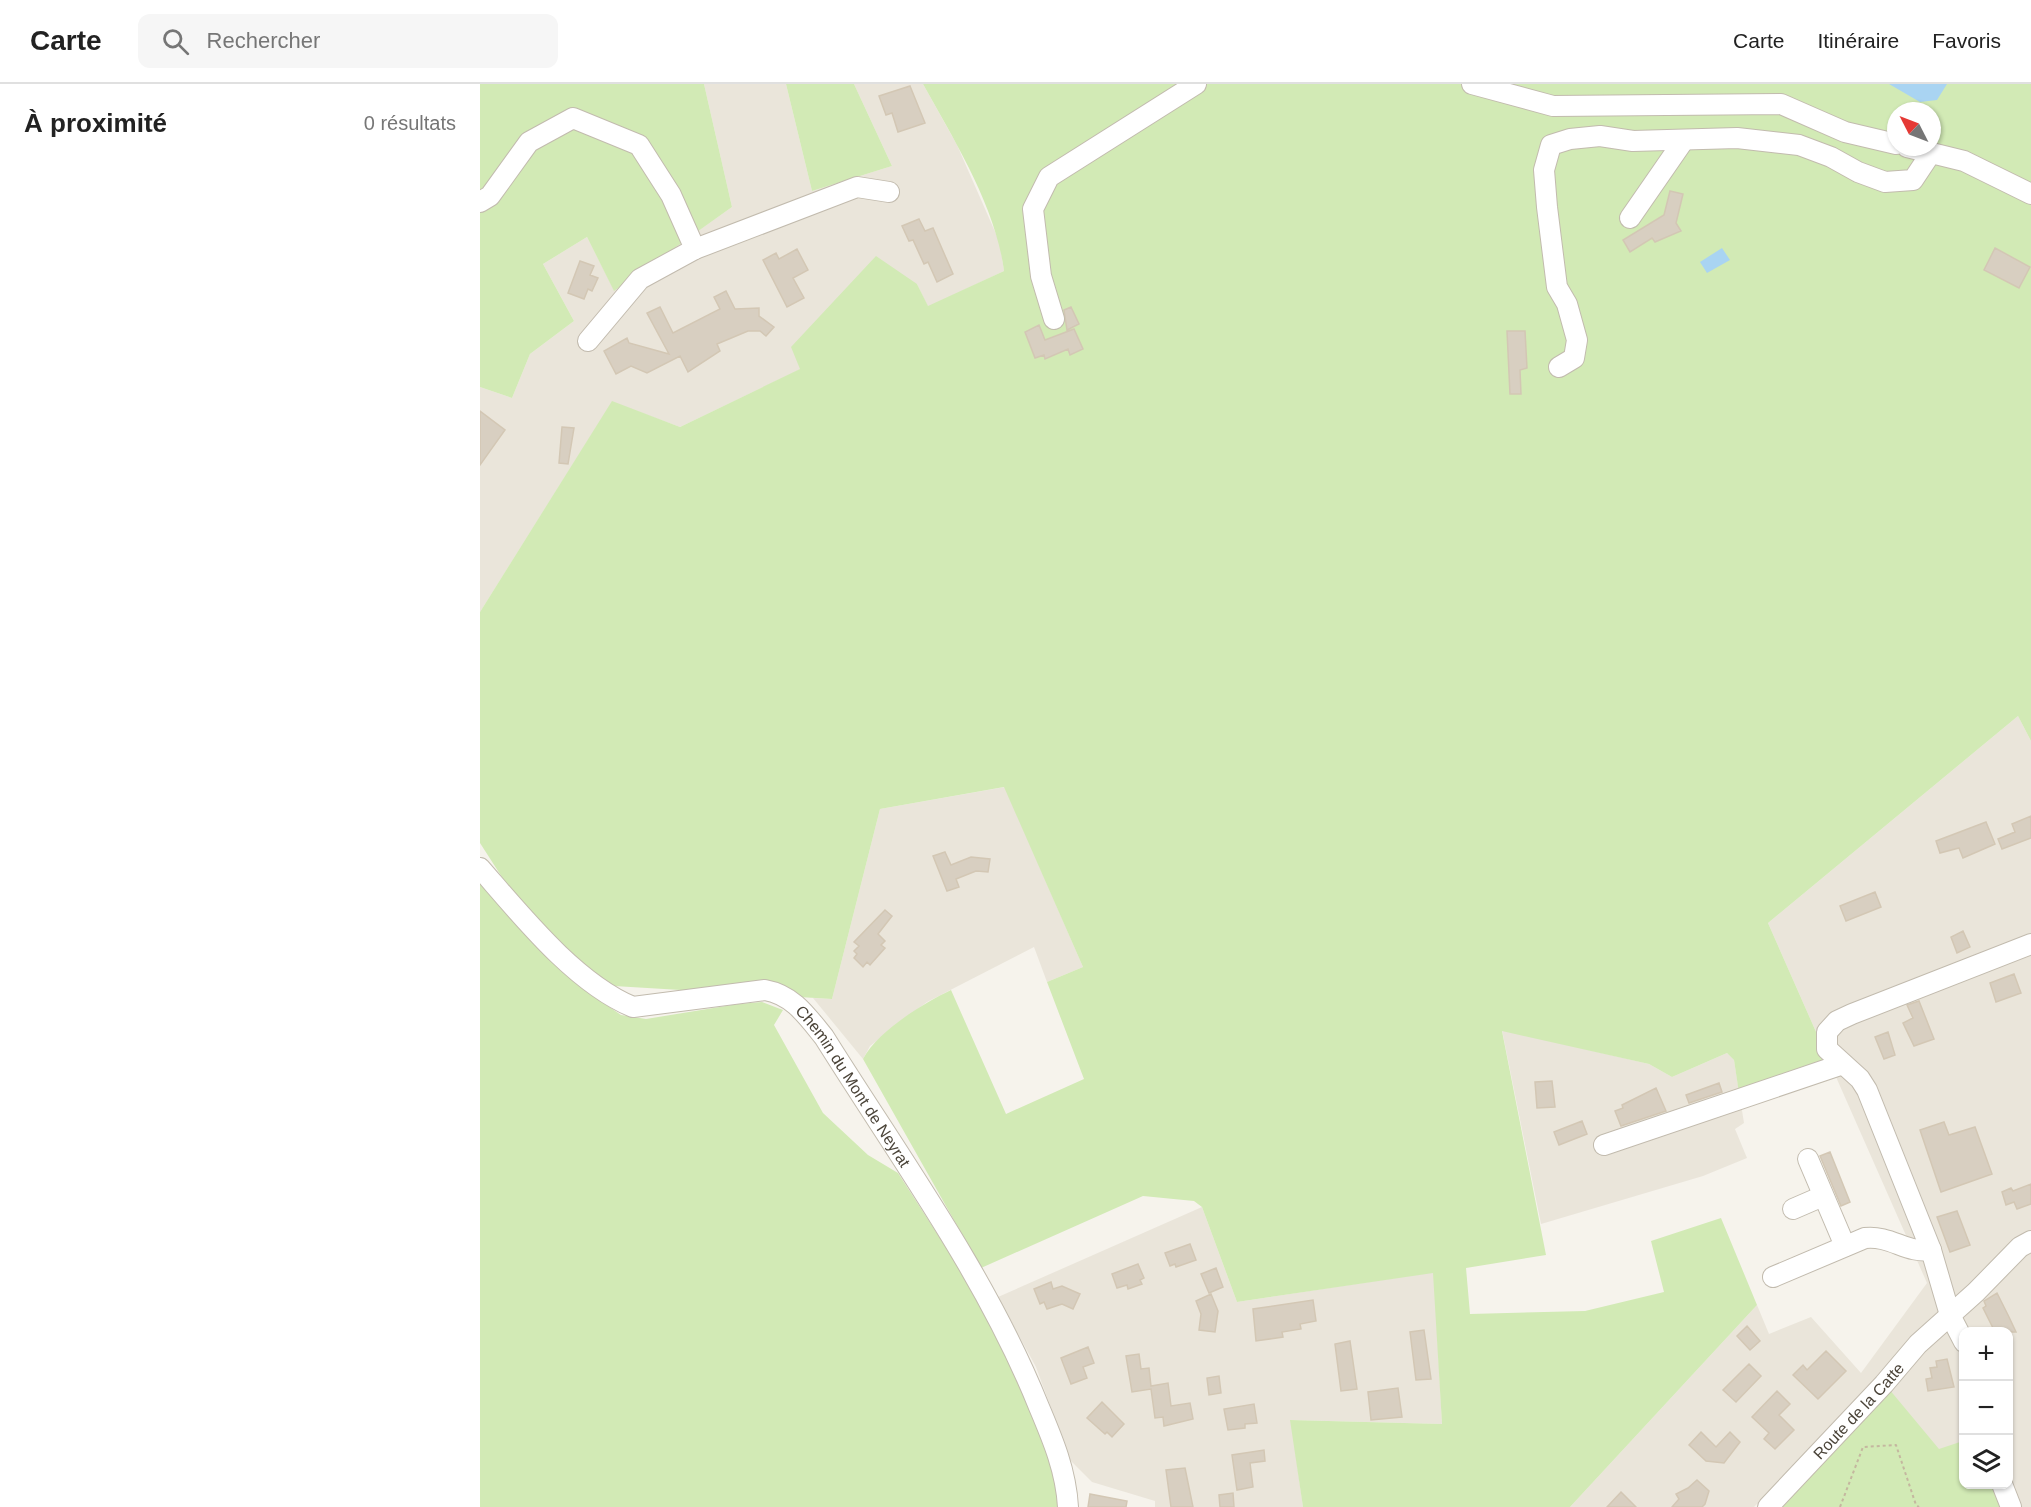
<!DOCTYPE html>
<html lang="fr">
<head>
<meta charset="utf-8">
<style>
	:root { --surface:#fff; --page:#f6f6f6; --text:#222; --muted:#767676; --line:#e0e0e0 }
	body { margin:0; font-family:Helvetica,sans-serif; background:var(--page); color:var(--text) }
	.controls { position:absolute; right:18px; bottom:18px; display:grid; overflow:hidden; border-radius:12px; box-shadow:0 2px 4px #0004 }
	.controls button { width:54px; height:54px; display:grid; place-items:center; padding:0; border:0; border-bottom:2px solid var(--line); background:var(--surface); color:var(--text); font:30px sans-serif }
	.compass { position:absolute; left:1407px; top:18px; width:54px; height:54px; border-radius:50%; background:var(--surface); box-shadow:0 2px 4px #0004; rotate:312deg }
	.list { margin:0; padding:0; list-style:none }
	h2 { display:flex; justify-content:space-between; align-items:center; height:78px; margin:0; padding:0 24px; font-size:26px }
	h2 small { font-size:20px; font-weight:400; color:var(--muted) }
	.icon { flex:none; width:33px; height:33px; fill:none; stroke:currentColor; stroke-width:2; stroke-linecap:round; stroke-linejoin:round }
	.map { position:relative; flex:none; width:1551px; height:1423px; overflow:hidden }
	header { display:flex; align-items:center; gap:36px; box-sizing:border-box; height:84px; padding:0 30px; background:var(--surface); border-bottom:2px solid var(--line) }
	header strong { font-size:28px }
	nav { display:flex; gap:33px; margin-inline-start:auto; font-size:21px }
	.search { width:420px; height:54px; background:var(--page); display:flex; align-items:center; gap:15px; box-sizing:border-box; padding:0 21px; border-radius:12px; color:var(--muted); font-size:22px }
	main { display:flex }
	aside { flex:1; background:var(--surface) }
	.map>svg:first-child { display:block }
</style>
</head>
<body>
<header>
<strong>Carte</strong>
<div class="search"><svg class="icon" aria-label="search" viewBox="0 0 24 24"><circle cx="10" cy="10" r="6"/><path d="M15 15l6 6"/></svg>Rechercher</div>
<nav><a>Carte</a><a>Itinéraire</a><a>Favoris</a></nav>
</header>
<main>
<aside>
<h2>À proximité<small>0 résultats</small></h2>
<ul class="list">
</ul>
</aside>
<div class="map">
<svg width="1551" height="1423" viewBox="0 0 1551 1423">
	<rect width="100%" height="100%" fill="#f6f3ec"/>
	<!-- residential -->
	<path fill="#eae5da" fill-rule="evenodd" d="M224 0H306L332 107 412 82 374 0H443L477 61 520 159 524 187 448 223 437 200 321 285 200 343 132 318 0 528V303L32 314 50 270 94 237 63 180 107 153 134 206 252 123Z
		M1538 632 1551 657V1423H1285L1314 1382 1274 1423H1090L1277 1221 1289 1250 1331 1233 1381 1289 1447 1199 1288 839ZM1484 1248H1528V1400H1484Z
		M525 703 603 883 567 898 554 863 447 918 390 962 383 975 333 914 352 915 400 725Z
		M1022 946 1169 980 1192 993 1247 969 1254 976 1264 1039 1255 1045 1267 1074 1223 1092 1061 1140Z
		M722 1123 757 1218 954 1188 962 1340 811 1336 823 1423H675V1417L612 1398 590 1376 556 1283 518 1213Z"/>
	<!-- green -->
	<path fill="#d2eab5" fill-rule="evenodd" d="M0 0H224L252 123 134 207 107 153 63 180 94 237 50 270 32 314 0 303Z
		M306 0H374L412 82 332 107Z
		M443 0H1551V657L1538 632 1288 839 1348 975 1259 1009 1254 976 1247 969 1192 993 1169 980 1022 947 1066 1171 986 1184 990 1230 1105 1227 1184 1208 1171 1157 1241 1134 1277 1221 1090 1423H823L810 1336 962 1340 953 1189 757 1218 722 1123 714 1117 663 1112 501 1184 383 975C398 947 442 920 471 906L526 1030 604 995 567 898 603 883 524 703 400 725 352 915 134 902 115 913 141 931 166 935 258 920 282 918 303 926 294 941 343 1029 388 1071 418 1089 496 1210 526 1271 572 1380 578 1423H0V781L27 801 0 759V528L132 317 200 343 320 285 311 263 396 172 437 200 448 222 524 187C516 123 474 56 443 0ZM1416 27H1452V63H1416Z
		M1409 1305 1459 1365 1483 1357 1484 1400 1511 1401 1523 1423H1297Z"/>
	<!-- water -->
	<path fill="#a9d4f2" d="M1409 0H1467L1457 16 1440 18Z
		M1242 164 1250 176 1227 189 1220 178Z"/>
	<!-- building -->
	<path fill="#d8cfc1" stroke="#d3c7b4" stroke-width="1.5" d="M430 2 445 39 418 48 412 29 406 31 399 12Z
		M1190 107 1203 110 1196 139 1201 147 1175 158 1172 154 1150 168 1143 156 1184 131Z
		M439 135 445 147 453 144 473 190 457 198 448 178 444 180 433 156 429 157 422 142Z
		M1515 164 1550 183 1539 204 1504 186Z
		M317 165 328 186 313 194 324 214 307 223 283 176 296 169 299 175Z
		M100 177 114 182 110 191 118 194 112 207 108 205 104 215 88 209Z
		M246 207 255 225 279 224V232L294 243 286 252 280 247H268L237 260 240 267 208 288 200 272 167 289 151 282 136 290 124 267 147 254 149 259 189 270 167 229 180 223 193 249 240 225 234 213Z
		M591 223 599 240 587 246 584 226Z
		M559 241 565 256 594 245 603 265 590 271 588 265 565 275 564 271 555 274 545 248Z
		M1027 247H1045L1047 284 1040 286 1041 310H1030Z
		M0 327 25 346 0 381Z
		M82 343 94 344 88 380 79 379Z
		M1551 732V754L1522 765 1518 755 1535 748 1532 740Z
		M1506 738 1515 760 1483 774 1479 764 1460 769 1456 757Z
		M465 768 471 781 491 773 510 775 508 788 496 787 476 795 479 803 467 807 453 772Z
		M1395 808 1401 823 1366 837 1360 822Z
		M405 826 412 832 398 850 405 857 401 861 405 864 390 881 387 878 383 883 374 874 377 870 374 867 379 862 374 858Z
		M1483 847 1490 863 1477 869 1471 853Z
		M1534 890 1541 909 1516 918 1510 899Z
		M1439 917 1454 955 1434 962 1423 939 1433 934 1427 921Z
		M1408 948 1415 971 1404 975 1395 953Z
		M1072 997 1075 1023 1057 1024 1055 998Z
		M1239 999 1242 1008 1209 1019 1206 1011Z
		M1176 1004 1186 1027 1141 1042 1135 1027 1143 1024 1142 1021Z
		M1102 1037 1107 1050 1079 1061 1074 1048Z
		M1464 1038 1469 1051 1495 1043 1512 1090 1461 1108 1440 1046Z
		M1350 1068 1370 1118 1361 1122 1340 1072Z
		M1551 1100V1120L1537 1125 1534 1118 1526 1121 1522 1108 1531 1104 1533 1107Z
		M1477 1127 1490 1161 1470 1168 1457 1133Z
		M710 1160 716 1176 696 1183 695 1180 690 1182 685 1169Z
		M658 1180 664 1194 660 1196 662 1200 648 1205 647 1201 637 1204 632 1190Z
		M736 1184 743 1203 729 1209 721 1190Z
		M571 1198 573 1205 582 1202 600 1210 593 1225 582 1220 567 1225 564 1218 560 1220 554 1205Z
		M1517 1209 1529 1233 1536 1248H1515L1503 1224 1506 1222 1504 1217Z
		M731 1210 738 1227 735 1248 719 1246 721 1230 716 1217Z
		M833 1216 836 1237 820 1240 821 1245 802 1248 803 1253 776 1257 773 1225Z
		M1267 1242 1280 1257 1270 1266 1257 1252Z
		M944 1246 951 1295 936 1296 930 1248Z
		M870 1257 877 1305 861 1307 855 1260Z
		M608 1263 614 1279 603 1283 607 1294 591 1300 581 1274Z
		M1346 1267 1366 1287 1338 1315 1313 1291 1323 1281 1327 1286Z
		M659 1270 661 1285 669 1284 671 1302 688 1299 691 1322 710 1319 713 1335 684 1342 683 1333 675 1334 671 1305 652 1308 646 1272Z
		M1467 1275 1474 1303 1448 1307 1446 1295 1452 1294 1450 1284 1457 1283 1456 1277Z
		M1269 1280 1281 1292 1256 1318 1243 1306Z
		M739 1292 741 1309 729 1311 727 1294Z
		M918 1304 922 1333 891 1336 888 1308Z
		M1297 1307 1310 1320 1299 1331 1314 1346 1295 1365 1284 1355 1289 1349 1272 1333Z
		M622 1318 644 1340 632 1353 627 1348 625 1350 607 1334Z
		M774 1320 777 1339 765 1340V1344L748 1346 744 1325Z
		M1221 1348 1236 1363 1250 1348 1260 1358 1244 1379 1226 1377 1209 1361Z
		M784 1366 785 1377 770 1379 773 1403 757 1406 752 1371Z
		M705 1384 713 1423H691L686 1386Z
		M1217 1396 1229 1407 1225 1420 1222 1423H1192L1199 1415 1196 1410 1208 1404Z
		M1141 1408 1156 1423H1127Z
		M753 1409 754 1423H740L739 1411Z
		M610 1410 647 1417 646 1423H608Z"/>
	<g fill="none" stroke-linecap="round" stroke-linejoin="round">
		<defs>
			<g id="minor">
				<path d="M992 0 1073 22 1301 20 1365 48 1416 60"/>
				<path d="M1427 63 1484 77 1551 110"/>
				<path d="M0 118 10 112 49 58 93 34 159 61 191 111 215 165"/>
				<path d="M1150 134 1204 56"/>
				<path d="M574 235 561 192 553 125 569 93 716 0"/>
				<path d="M108 257 160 195 215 165 377 103 409 108"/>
				<path d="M1079 283 1094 274 1097 256 1087 220 1077 203 1067 123 1064 86 1071 61 1090 55 1120 52 1153 57 1257 54 1319 61 1351 73 1378 88 1405 98 1433 96 1451 69"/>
				<path id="s1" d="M0 784C41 831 95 899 153 923L285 906C313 911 327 932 344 953 419 1073 506 1191 559 1323 573 1356 586 1387 588 1423"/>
				<path d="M1124 1061 1363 980"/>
				<path d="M1328 1075 1365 1162"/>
				<path d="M1313 1125 1343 1112"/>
				<path d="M1293 1193 1385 1154C1410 1151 1428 1170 1451 1166"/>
				<path d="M1484 1258 1470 1231 1451 1166 1387 1006 1380 995 1347 965V948L1357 937 1372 930 1551 860"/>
				<path d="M1522 1400 1531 1423"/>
				<path id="s2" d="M1288 1423 1404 1300 1438 1260 1496 1208 1540 1163 1551 1157"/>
			</g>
		</defs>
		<!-- minor casing -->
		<use href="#minor" stroke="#c2bbae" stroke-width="22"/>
		<!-- path -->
		<path stroke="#c4b79f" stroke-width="2" stroke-dasharray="3 3" stroke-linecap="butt" d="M1360 1423 1383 1363 1416 1361 1436 1421 1439 1423"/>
		<!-- minor -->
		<use href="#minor" stroke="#fff" stroke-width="20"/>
	</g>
	<g text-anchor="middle" stroke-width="6" stroke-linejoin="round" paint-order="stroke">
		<!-- street labels -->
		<g font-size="16" fill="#4b4439" stroke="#fff">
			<text dy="6" stroke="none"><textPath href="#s1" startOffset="476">Chemin du Mont de Neyrat</textPath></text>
			<text dy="6" stroke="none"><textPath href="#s2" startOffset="132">Route de la Catte</textPath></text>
		</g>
	</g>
</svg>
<div class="controls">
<button>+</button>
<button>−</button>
<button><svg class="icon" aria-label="layers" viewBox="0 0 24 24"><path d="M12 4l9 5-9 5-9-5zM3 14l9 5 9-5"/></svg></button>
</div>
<svg class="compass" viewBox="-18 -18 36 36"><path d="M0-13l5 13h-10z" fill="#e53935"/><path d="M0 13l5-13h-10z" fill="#767676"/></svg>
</div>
</main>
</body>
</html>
